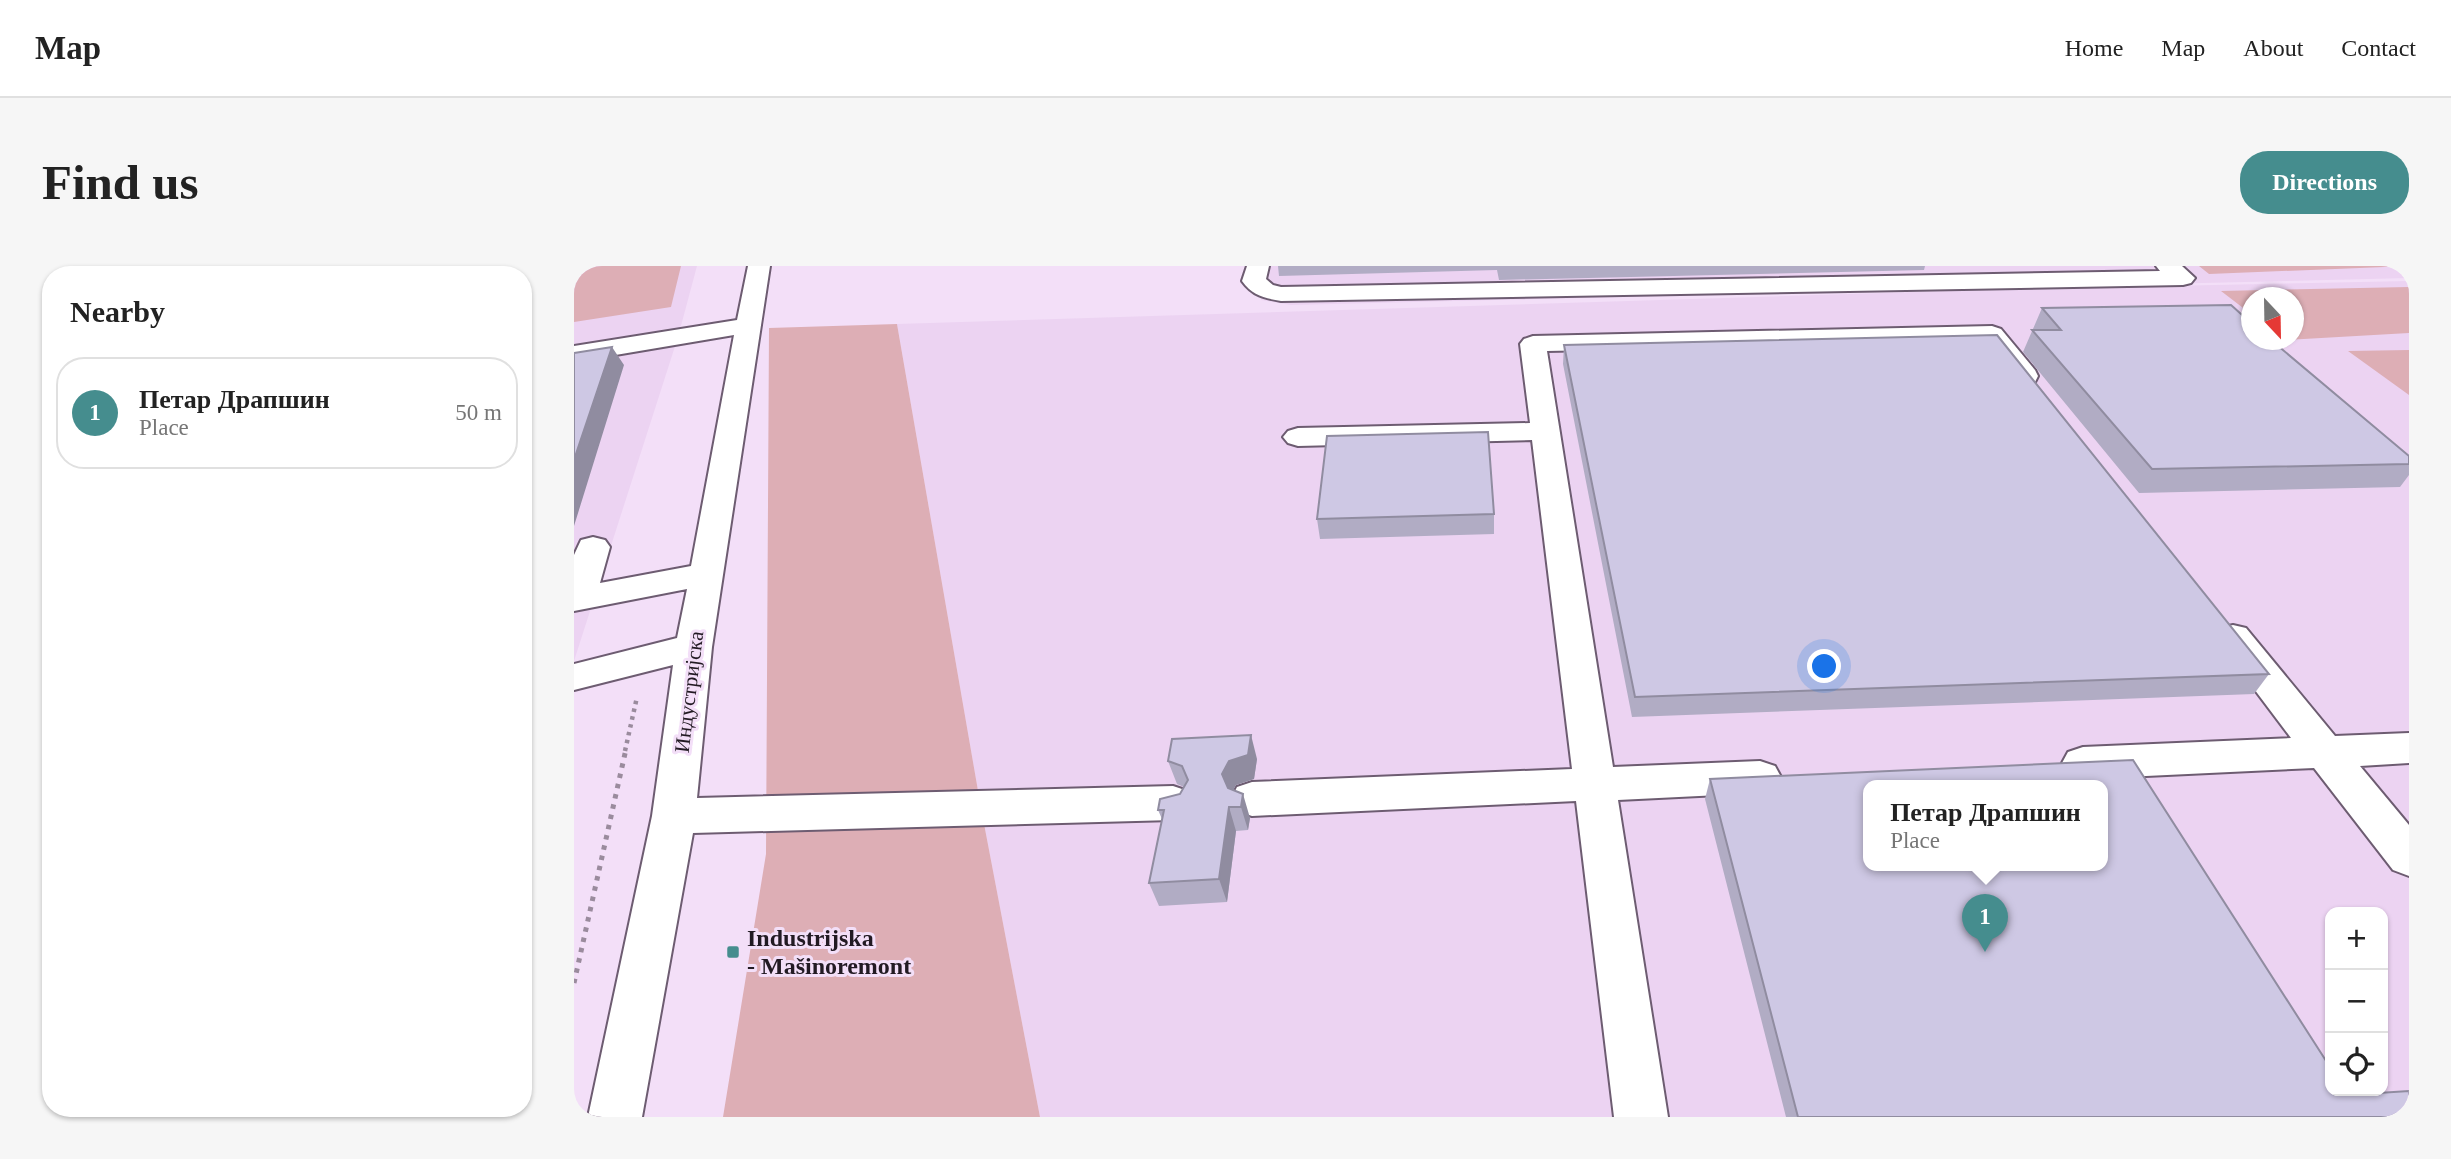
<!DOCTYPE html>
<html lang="en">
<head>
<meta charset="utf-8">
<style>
	:root { --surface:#fff; --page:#f6f6f6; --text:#222; --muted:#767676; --line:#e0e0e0; --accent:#458d8e }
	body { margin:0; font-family:Georgia,serif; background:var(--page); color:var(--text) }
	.controls { position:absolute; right:21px; bottom:21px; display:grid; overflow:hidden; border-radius:14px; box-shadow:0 2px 5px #0004 }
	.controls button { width:63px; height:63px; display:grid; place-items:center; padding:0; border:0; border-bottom:2px solid var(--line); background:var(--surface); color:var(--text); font:35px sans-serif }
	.compass { position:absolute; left:1667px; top:21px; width:63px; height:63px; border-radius:50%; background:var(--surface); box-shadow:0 2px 5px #0004; rotate:158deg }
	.you { position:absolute; left:1251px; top:401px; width:24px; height:24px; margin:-18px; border:5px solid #fff; border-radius:50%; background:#1a73e8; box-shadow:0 0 0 10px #1a73e833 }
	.badge { display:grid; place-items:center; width:46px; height:46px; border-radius:50%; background:var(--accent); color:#fff; font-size:23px; font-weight:700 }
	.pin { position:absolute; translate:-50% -58px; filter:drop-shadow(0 2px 4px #0008) }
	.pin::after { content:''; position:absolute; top:37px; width:24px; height:21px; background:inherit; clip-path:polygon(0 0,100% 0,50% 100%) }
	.popup { position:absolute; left:1289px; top:514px; width:245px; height:91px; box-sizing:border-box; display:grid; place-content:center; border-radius:14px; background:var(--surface); filter:drop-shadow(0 2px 5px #0005); font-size:23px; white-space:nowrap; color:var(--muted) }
	.popup b { font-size:26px; color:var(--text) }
	.popup::after { content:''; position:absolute; left:50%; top:100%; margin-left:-14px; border:14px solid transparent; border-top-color:var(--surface) }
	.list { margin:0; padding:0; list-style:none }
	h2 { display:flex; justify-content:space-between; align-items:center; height:91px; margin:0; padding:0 28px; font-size:30px }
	h2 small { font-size:23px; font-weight:400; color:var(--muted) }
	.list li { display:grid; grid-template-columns:46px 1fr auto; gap:21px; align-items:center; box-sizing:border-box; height:112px; margin:0 14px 14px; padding:0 14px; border:2px solid var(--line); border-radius:28px }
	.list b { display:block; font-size:26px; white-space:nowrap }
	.list p { margin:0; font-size:23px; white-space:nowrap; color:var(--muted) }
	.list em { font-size:23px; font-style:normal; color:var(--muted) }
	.icon { flex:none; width:38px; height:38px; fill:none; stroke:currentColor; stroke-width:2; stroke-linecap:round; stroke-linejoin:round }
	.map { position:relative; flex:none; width:1835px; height:851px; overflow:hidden; border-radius:28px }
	header { display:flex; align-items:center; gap:42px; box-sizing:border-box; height:98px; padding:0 35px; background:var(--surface); border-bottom:2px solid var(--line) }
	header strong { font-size:33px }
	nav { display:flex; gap:38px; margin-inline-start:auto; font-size:24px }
	.intro { display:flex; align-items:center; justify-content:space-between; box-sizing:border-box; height:168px; padding:0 42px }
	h1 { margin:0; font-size:49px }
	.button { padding:18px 32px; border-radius:28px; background:var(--accent); color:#fff; font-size:24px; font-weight:700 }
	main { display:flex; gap:42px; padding:0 42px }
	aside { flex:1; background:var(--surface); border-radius:28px; box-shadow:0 2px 5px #0004 }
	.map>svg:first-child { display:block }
</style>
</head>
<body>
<header>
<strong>Map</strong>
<nav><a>Home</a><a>Map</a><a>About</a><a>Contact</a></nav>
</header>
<div class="intro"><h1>Find us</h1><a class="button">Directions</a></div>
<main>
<aside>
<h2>Nearby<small></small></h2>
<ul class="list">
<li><span class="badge">1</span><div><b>Петар Драпшин</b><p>Place</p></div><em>50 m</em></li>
</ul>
</aside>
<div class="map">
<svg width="1835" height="851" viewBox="0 0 1835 851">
	<rect width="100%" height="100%" fill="#f3dff8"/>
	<!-- built -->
	<path fill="#ecd3f2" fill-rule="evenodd" d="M0 0H123L104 71 0 395Z
		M695 0H1835V12L717 39 687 34Z
		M1835 15V851H466L407 542 323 58 1402 24ZM1678 32H1720V74H1678ZM1294 520H1528V600H1294ZM1756 646H1809V825H1756Z"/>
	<!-- green -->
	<path fill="#ddaeb5" d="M0 0H107L97 41 0 56Z
		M1625 0H1835L1635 8Z
		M1835 21V67L1712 74H1720V32H1678L1677 48 1647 25Z
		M323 58 407 542 466 851H149L192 588 195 62Z
		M1835 84V129L1774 85Z"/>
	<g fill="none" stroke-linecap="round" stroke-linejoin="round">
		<defs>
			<path id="minor" d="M174 0H196L138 381 123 532 599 520 614 525 620 537 614 549 599 554 119 567 68 851H14L78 550 99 399 0 424V398L103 372 113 323 0 345V289L7 274 19 271 31 274 36 281 26 317 117 300 160 69 0 96V80L163 54Z
				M673 0H695L692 13 699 19 707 21 1586 5 1582 0H1608L1621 12 1617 17 1609 19 707 35C690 32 679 30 668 15Z
				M1418 60 1427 63 1461 104 1464 110 1461 116C1436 122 1424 93 1411 76L973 85 1039 501 1186 495 1201 500 1207 511 1201 522 1186 527 1044 534 1094 851H1040L1002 535 678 550 663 545 657 533 663 521 678 516 998 503 958 174 724 180 714 177 709 171 714 165 724 162 956 157 946 78 950 73 959 70Z
				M1659 359 1672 362 1761 470 1835 467V497L1786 500 1835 559V610L1819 604 1740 502 1509 513 1494 508 1488 497 1494 486 1509 481 1717 472 1641 371 1646 362Z"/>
		</defs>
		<!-- minor casing -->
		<use href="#minor" stroke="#6d5c71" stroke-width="4"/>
		<!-- path-far1 -->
		<path stroke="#9a8b9d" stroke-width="4.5" stroke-dasharray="3.5 4.5" stroke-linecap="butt" d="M51 485 63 431"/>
		<!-- path -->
		<path stroke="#9a8b9d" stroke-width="5" stroke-dasharray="4.5 6" stroke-linecap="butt" d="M0 717 52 483"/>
		<!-- minor -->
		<use href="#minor" fill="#fff" fill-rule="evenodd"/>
	</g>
	<!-- wall -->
	<path fill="#b1acc4" d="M704 0H1351L1350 4 925 14 923 4 705 10Z
		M1468 42 1835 190V209L1826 221 1565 227 1449 86Z
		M990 79 1695 408 1680 428 1058 451 989 98Z
		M920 248V268L746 273 743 253Z
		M683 493 680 513 662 519 659 524 676 552 674 564 662 565 653 636 585 640 575 617 588 553 584 544 606 528 610 521 603 518 594 495Z
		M1136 513 1774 829 1835 851H1212L1131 533Z"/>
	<!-- shaded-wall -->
	<path fill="#908ca0" d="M38 81 50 99 0 260V194Z
		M677 469 683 493 680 513 662 519 655 532 648 508 655 495Z
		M669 528 676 552 674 564 667 541Z
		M655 541 662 565 653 636 645 613Z"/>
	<!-- building -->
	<path fill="#cec8e4" stroke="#908ca0" stroke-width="2" fill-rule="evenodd" d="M1657 39 1677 57V74H1697L1835 190V198L1578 203 1458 64H1487L1468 42Z
		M1423 69 1695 408 1061 431 990 79Z
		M38 81 0 194V87Z
		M914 166 920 248 743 253 753 170Z
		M677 469 674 489 655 495 648 508 654 522 669 528 667 541H655L645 613 575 617 590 544H584L586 533 606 528 614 514 608 500 594 495 598 473Z
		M1559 494 1756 801V825H1771L1774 829 1835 825V851H1224L1136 513ZM1294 520H1528V600H1294Z"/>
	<!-- markers -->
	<rect fill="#458d8e" stroke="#f3dff8" stroke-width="2.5" x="152" y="679" width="14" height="14" rx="3.5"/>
	<g text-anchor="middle" stroke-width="6" stroke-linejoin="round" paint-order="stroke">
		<!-- street labels -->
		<g font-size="21" fill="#221a23" stroke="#f3dff8">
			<text transform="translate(115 426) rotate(-83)" y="7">Индустријска</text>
		</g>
		<!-- near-poi labels -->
		<g font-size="24" font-weight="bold" fill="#221a23" stroke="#f3dff8" text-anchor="start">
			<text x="173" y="680">Industrijska<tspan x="173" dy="28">- Mašinoremont</tspan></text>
		</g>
	</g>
</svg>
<div class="controls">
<button>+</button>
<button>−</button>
<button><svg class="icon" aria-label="locate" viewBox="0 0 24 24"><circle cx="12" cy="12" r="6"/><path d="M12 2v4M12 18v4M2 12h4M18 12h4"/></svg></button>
</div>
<svg class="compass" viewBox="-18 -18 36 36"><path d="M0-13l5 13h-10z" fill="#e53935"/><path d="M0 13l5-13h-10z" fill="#767676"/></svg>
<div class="you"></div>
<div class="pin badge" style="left:1411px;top:686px">1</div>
<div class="popup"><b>Петар Драпшин</b>Place</div>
</div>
</main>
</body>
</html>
